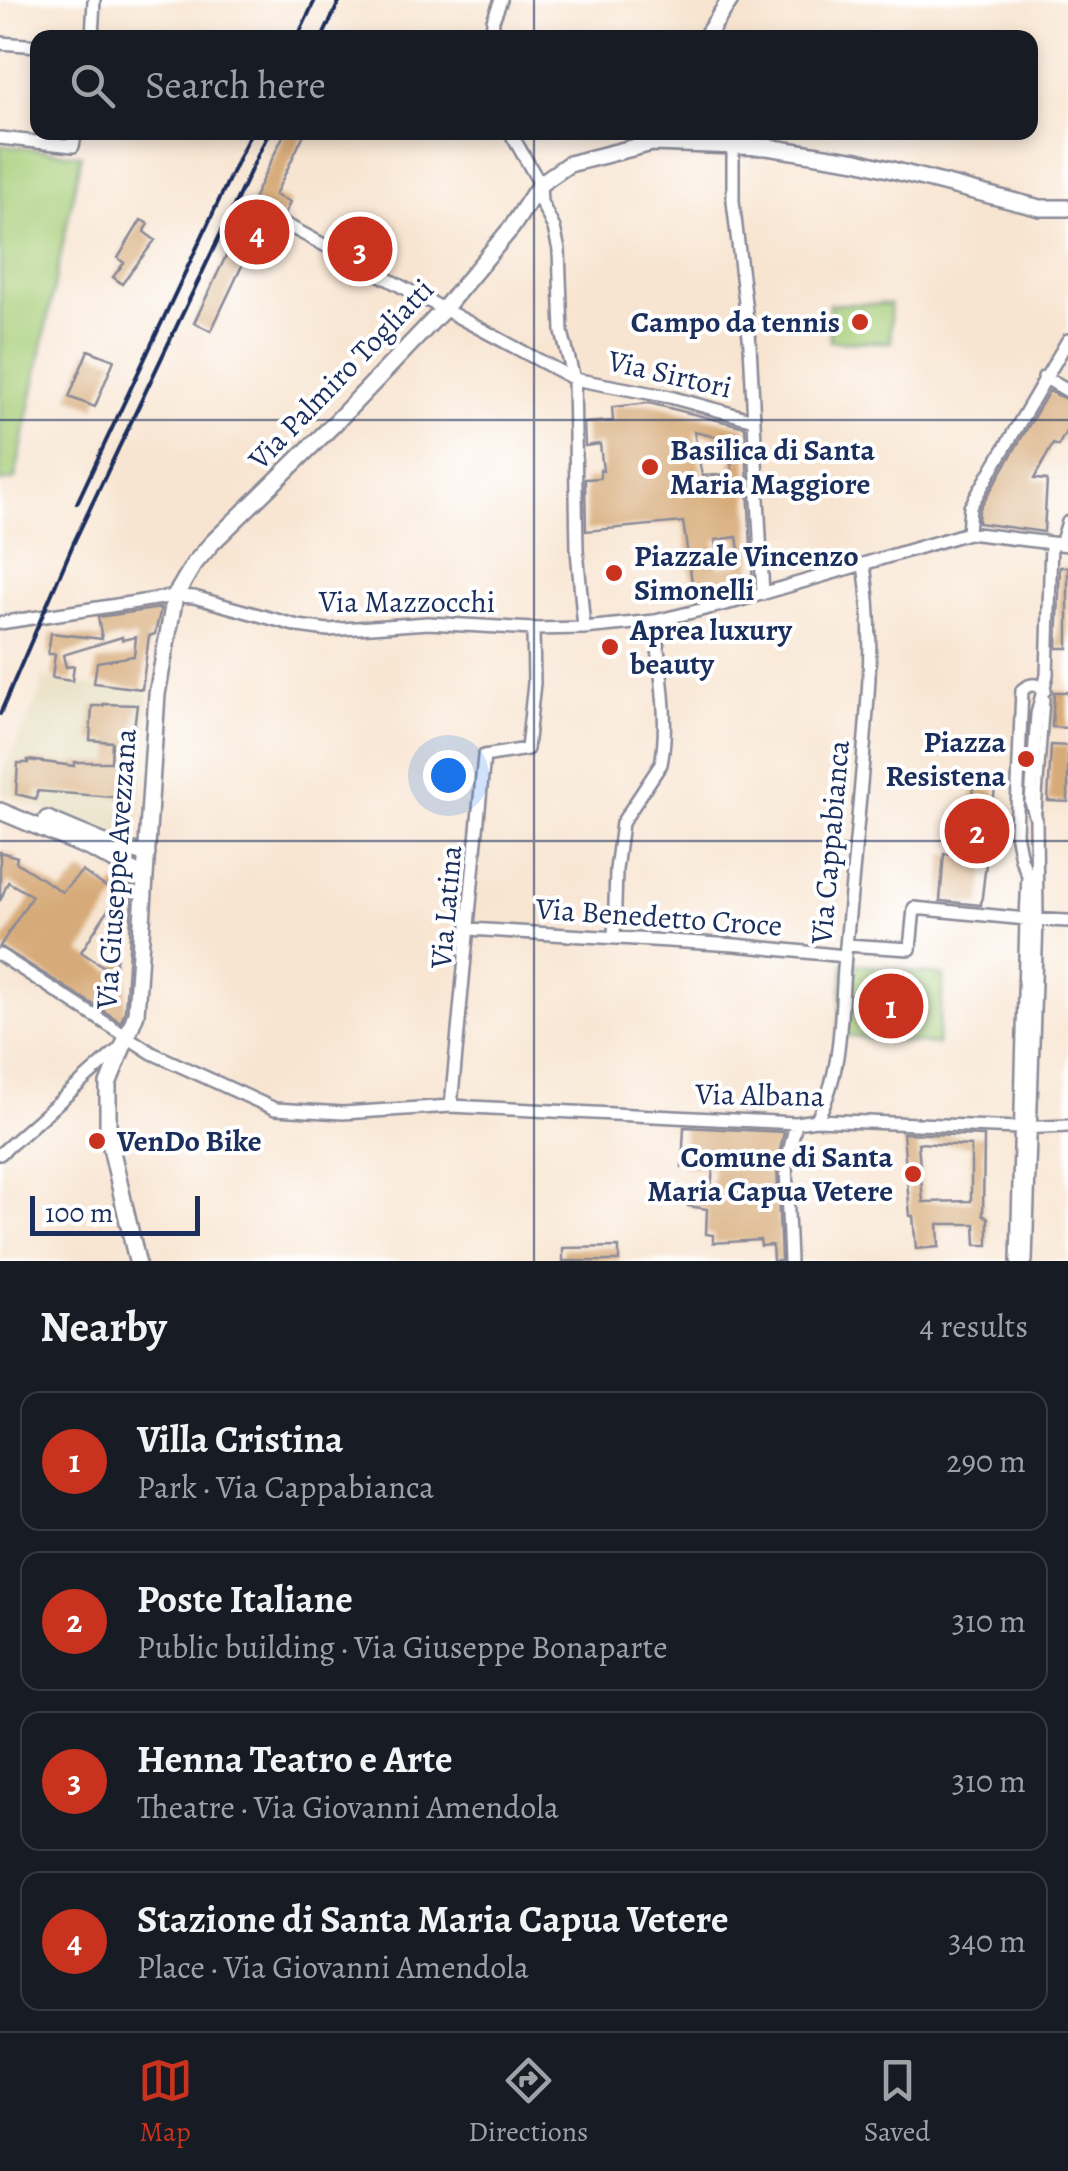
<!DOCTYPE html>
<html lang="en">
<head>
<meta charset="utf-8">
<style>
	:root { --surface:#171b24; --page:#242831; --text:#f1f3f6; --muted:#9ea1a6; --line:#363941; --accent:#c8321e }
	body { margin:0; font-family:Alegreya,serif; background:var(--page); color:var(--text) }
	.scale { position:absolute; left:30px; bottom:25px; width:170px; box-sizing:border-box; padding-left:10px; border:5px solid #1b2f5e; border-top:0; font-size:28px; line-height:35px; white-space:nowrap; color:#1b2f5e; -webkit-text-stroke:8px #fff; paint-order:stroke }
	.you { position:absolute; left:448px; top:775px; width:35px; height:35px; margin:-25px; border:8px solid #fff; border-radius:50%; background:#1a73e8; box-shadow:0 0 0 15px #1a73e833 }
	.badge { display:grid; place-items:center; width:65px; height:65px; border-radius:50%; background:var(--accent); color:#fff; font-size:32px; font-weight:700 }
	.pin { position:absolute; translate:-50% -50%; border:5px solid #fff; box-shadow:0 2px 10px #0006 }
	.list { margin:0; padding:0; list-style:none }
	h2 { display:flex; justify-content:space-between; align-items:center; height:130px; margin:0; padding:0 40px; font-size:42px }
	h2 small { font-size:32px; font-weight:400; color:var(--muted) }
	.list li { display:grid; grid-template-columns:65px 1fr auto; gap:30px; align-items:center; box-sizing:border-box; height:140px; margin:0 20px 20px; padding:0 20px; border:2px solid var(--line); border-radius:20px }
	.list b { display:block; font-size:38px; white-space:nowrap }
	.list p { margin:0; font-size:32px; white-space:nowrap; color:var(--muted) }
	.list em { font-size:32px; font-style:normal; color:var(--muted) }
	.icon { flex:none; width:55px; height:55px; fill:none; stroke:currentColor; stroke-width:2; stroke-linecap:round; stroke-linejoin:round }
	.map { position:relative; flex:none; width:1068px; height:1261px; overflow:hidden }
	.search { position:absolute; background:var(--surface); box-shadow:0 5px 15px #0003; left:30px; right:30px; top:30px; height:110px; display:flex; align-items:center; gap:25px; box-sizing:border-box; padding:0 35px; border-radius:20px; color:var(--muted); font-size:38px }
	.sheet { height:770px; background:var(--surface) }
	nav { display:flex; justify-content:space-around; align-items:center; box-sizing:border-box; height:140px; border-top:2px solid var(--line); background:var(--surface); font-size:28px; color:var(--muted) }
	nav a { display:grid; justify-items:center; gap:5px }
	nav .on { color:var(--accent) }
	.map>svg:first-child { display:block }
</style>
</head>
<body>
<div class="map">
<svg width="1068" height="1261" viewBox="0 0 1068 1261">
	<rect width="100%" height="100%" fill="#fff"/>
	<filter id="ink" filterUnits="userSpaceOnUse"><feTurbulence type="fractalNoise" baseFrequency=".01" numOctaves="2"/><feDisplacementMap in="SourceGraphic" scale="20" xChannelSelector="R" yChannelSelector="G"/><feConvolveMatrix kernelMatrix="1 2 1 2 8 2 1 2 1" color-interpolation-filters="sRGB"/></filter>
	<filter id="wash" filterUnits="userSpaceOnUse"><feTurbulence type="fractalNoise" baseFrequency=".0048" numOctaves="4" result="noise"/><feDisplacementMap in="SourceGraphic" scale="40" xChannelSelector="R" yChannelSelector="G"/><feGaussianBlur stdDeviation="2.25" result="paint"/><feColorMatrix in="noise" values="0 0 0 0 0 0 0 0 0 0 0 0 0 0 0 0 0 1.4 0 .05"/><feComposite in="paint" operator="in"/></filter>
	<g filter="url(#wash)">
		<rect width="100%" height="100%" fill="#f8e5d1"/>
		<!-- built -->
		<path fill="#e4dbba" d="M42 679 149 693 140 820 128 833 119 835 95 832 2 792 6 765 41 691Z"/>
		<!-- green -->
		<path fill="#a7ce79" stroke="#617e6c" stroke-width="2.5" d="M0 145 81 155 15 479 0 482Z
			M829 304H890L891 342 830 341Z
			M844 962 944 976 937 1045 838 1035Z"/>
		<g id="blocks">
			<!-- building -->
			<path fill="#d7ab79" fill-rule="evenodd" d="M285 132H305L275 195 290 202 285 214 274 219 277 230 271 243 256 236 211 331 194 323Z
				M141 220 149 224 144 232 155 240 122 284 113 277 124 263 118 258Z
				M88 350 114 360 95 407 69 397Z
				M1049 391 1068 400V428L1058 446 1053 444 1034 479 1047 480 1044 532 978 523 979 510Z
				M649 403 745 427 753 587 695 602 683 522 586 531 585 479 600 478V470L603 471 600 444 585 446 584 423 613 421 612 407ZM694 432 730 440 732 474 702 476ZM737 537 741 564 719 567 715 540Z
				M1060 567H1068V648H1057Z
				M161 608 155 634 149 636 142 689 94 683 97 662 134 656 136 637 122 640V637L63 655 66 667 74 666 72 681 52 678 55 654H48L51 633 102 639 98 617Z
				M1054 692H1068V728L1052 727Z
				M103 704 137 705 125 798 37 791 36 799 16 794 18 763H28V760L74 766V762H111L112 742 90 740 92 706H103Z
				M1051 745 1068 746V802L1048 801Z
				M973 786 995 788 981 905 940 901 944 854 960 855 964 816H970Z
				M0 852 17 857 16 862 62 892 82 871 112 891 113 884 133 886 125 1011 121 1022 0 946 32 896 8 882 0 901ZM122 888 115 974 81 952Z
				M684 1127 784 1132 777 1165 781 1261H773L772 1245 761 1246 760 1240 713 1243V1235L706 1234 707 1209 688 1206 689 1200 710 1201 713 1167H682Z
				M903 1133 984 1136 983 1215 988 1218V1245H976L975 1224H938L939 1247 916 1249 913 1216H910ZM918 1143 971 1146V1201L923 1202Z
				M619 1247V1261H563V1248Z"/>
		</g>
	</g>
	<g filter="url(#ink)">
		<use href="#blocks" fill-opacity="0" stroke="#8a8a98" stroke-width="2.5"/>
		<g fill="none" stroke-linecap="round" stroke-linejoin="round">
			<defs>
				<path id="lane" d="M1038 811 1046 698"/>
				<path id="street" d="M92 38 94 0
					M492 38 493 20 501 0
					M0 43 38 46
					M510 132 540 184 541 202 554 228 559 250 562 332 574 379 577 550 584 628
					M0 138 73 146 76 132
					M733 144V201L750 345 763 594
					M283 223 574 379 670 397 754 420
					M1044 377 1068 391
					M968 533 970 507 1068 340
					M1061 544 1068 522
					M0 623 175 596 194 597 298 626 328 630 428 623 533 629 584 628 655 621 734 602 968 533 1068 545
					M1045 690C1036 683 1031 683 1022 690L1016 833 1021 859 1028 875 1026 919 1068 921
					M469 929 735 945 845 956
					M614 938 616 870 622 823 661 764C670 719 659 667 655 621
					M846 945 910 949 914 908 1026 919 1017 1261
					M0 955 152 1053 275 1109 343 1113 451 1106 796 1123 816 1120 1019 1128 1068 1126
					M451 1106 484 756 527 749 534 683 533 629
					M816 1120C844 1074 840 1008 845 956 851 894 857 833 862 772 868 703 875 634 864 565
					M0 1154 120 1048
					M790 1261 786 1165 796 1123
					M1026 1261 1037 919 1036 819 1031 802 1037 714 1047 675 1051 543"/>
				<path id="secondary" d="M705 38 730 0
					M0 811 96 851 145 878
					M47 819 114 847 147 854
					M137 1261 108 1134V1084L136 1014 157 694 175 596 194 564 212 543 332 426 443 310 512 227 540 184 569 164 652 143 767 147 857 161 1040 208H1068"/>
			</defs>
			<!-- lane casing -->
			<use href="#lane" stroke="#8a8a98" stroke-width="10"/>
			<!-- street casing -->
			<use href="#street" stroke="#8a8a98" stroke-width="16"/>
			<!-- secondary casing -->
			<use href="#secondary" stroke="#8a8a98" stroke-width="20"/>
			<!-- lane -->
			<use href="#lane" stroke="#fff" stroke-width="5"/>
			<!-- street -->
			<use href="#street" stroke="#fff" stroke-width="11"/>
			<!-- secondary -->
			<use href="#secondary" stroke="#fff" stroke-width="15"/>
			<!-- rail -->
			<path stroke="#1b2f5e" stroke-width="4" d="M297 38 315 0
				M322 38 340 0
				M77 503 251 132
				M0 714 74 542 269 132"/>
		</g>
	</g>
	<!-- grid -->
	<path fill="none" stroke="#1b2f5e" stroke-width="2.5" stroke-opacity="0.55" d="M534 0V38M534 132V1261M0 420H1068M0 841H1068"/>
	<!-- markers -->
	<g fill="#c8321e" stroke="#fff" stroke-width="4">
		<circle cx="860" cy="322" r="10"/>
		<circle cx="650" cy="467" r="10"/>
		<circle cx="614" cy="573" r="10"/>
		<circle cx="610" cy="647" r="10"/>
		<circle cx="1026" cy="759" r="10"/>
		<circle cx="97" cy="1141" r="10"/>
		<circle cx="913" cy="1174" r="10"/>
	</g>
	<g text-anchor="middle" stroke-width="8" stroke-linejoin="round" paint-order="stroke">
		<!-- poi labels -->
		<g font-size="30" font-weight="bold" fill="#1b2f5e" stroke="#fff" text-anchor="start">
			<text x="840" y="332" text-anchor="end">Campo da tennis</text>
			<text x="670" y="460">Basilica di Santa<tspan x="670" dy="34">Maria Maggiore</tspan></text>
			<text x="634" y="566">Piazzale Vincenzo<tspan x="634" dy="34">Simonelli</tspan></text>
			<text x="630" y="640">Aprea luxury<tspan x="630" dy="34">beauty</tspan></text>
			<text x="1006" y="752" text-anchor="end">Piazza<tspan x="1006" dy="34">Resistena</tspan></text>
			<text x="117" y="1151">VenDo Bike</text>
			<text x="893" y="1167" text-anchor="end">Comune di Santa<tspan x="893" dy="34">Maria Capua Vetere</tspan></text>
		</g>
		<!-- street labels -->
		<g font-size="30" fill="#1b2f5e" stroke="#fff">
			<text transform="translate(341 374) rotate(-46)" y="10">Via Palmiro Togliatti</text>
			<text transform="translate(670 374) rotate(13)" y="10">Via Sirtori</text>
			<text x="407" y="612">Via Mazzocchi</text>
			<text transform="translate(830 842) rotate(-85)" y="10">Via Cappabianca</text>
			<text transform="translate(116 869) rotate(-86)" y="10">Via Giuseppe Avezzana</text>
			<text transform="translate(446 907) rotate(-85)" y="10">Via Latina</text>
			<text transform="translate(659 917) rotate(4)" y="10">Via Benedetto Croce</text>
			<text transform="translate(760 1095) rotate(1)" y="10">Via Albana</text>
		</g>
	</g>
</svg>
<div class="scale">100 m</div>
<div class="you"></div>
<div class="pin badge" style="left:891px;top:1006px">1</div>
<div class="pin badge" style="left:977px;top:831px">2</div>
<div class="pin badge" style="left:360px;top:249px">3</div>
<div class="pin badge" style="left:257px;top:232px">4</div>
<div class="search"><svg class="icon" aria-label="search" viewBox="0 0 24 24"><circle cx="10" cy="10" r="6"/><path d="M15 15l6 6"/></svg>Search here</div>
</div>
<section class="sheet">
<h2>Nearby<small>4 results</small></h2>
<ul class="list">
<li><span class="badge">1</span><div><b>Villa Cristina</b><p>Park · Via Cappabianca</p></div><em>290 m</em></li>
<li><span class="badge">2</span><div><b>Poste Italiane</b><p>Public building · Via Giuseppe Bonaparte</p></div><em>310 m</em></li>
<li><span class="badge">3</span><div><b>Henna Teatro e Arte</b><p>Theatre · Via Giovanni Amendola</p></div><em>310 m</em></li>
<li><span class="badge">4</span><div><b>Stazione di Santa Maria Capua Vetere</b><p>Place · Via Giovanni Amendola</p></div><em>340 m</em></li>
</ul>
</section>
<nav>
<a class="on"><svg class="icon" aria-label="map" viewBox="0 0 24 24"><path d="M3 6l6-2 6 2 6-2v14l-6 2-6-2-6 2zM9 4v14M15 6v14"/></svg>Map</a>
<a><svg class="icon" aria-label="directions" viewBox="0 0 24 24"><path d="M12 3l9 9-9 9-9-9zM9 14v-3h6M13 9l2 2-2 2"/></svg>Directions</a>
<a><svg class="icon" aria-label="saved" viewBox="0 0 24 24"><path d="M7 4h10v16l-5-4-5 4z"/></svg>Saved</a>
</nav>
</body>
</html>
